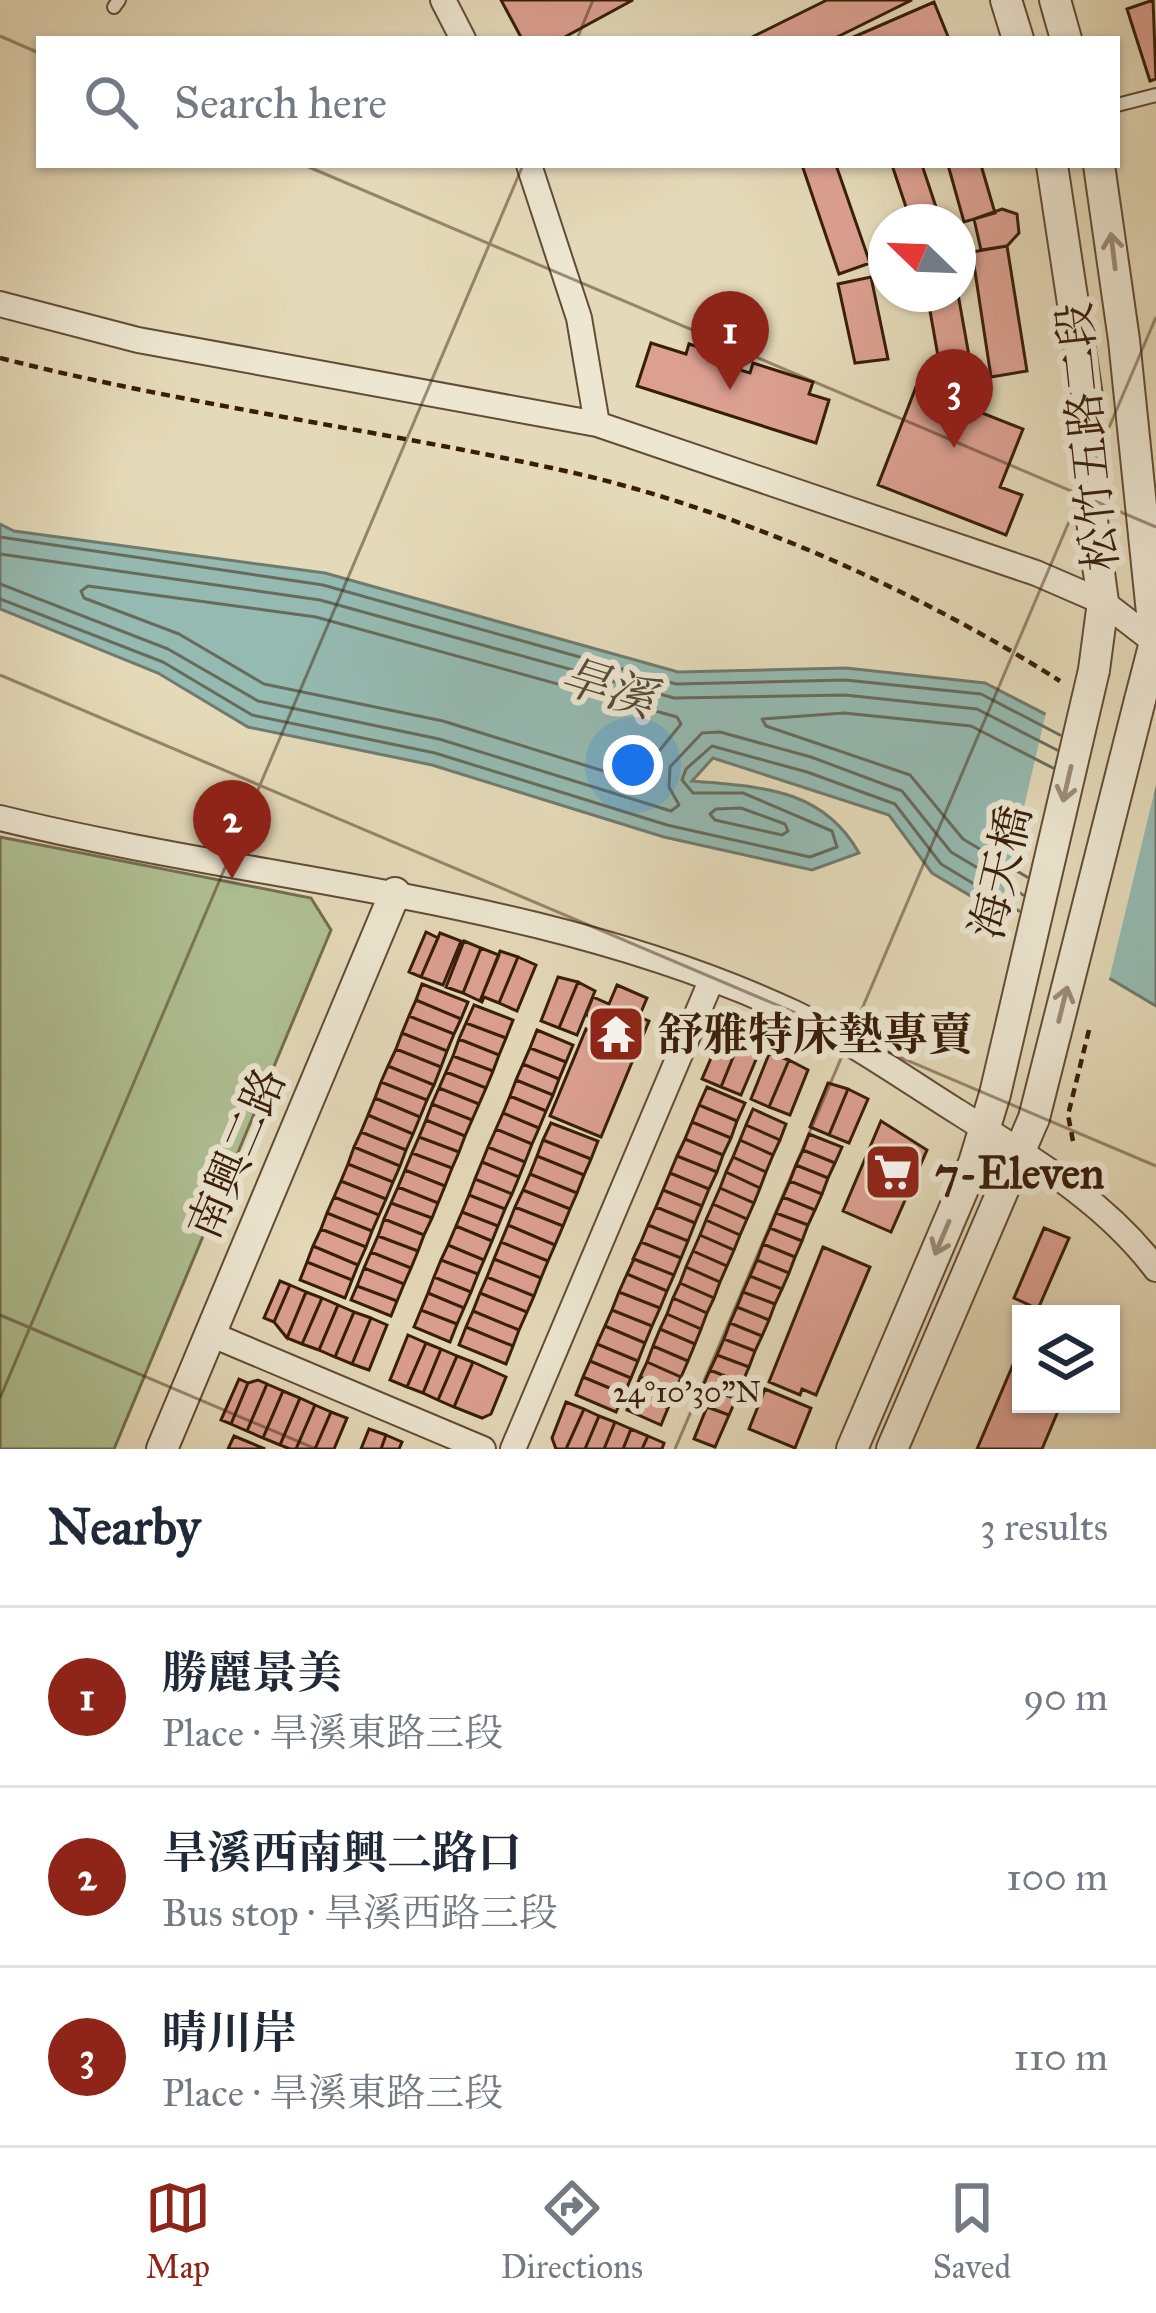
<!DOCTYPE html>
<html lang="en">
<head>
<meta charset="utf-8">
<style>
	:root { --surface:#fff; --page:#f2f2f3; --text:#1f2937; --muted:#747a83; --line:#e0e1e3; --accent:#8f2418 }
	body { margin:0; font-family:"IM FELL Great Primer","Noto Serif TC",serif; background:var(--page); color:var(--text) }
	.controls { position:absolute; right:36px; bottom:36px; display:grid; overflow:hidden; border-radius:0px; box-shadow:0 3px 9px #0004 }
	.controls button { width:108px; height:108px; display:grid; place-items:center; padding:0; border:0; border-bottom:3px solid var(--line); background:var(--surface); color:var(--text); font:60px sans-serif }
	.compass { position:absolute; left:868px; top:204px; width:108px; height:108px; border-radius:50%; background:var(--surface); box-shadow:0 3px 9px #0004; rotate:293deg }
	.you { position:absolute; left:633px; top:765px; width:42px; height:42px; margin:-30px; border:9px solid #fff; border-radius:50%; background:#1a73e8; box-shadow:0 0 0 18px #1a73e833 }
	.badge { display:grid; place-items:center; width:78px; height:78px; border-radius:50%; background:var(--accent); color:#fff; font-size:39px; font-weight:700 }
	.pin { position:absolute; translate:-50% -99px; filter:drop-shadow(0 3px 6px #0008) }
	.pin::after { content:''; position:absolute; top:63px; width:42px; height:36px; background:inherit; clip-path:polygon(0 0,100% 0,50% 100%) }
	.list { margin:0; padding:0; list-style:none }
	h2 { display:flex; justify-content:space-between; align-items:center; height:156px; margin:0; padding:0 48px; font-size:51px }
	h2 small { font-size:39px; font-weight:400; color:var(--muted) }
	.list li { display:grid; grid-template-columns:78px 1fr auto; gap:36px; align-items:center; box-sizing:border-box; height:180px; padding:0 48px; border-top:3px solid var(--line) }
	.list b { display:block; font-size:45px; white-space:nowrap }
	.list p { margin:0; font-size:39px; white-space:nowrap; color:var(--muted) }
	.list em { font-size:39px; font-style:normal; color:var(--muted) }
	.icon { flex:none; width:66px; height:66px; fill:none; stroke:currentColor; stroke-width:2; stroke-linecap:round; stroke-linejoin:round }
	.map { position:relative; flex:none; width:1156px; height:1449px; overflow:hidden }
	.search { position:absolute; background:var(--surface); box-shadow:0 3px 9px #0004; left:36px; right:36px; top:36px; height:132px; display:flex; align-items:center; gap:30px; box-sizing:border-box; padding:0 42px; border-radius:0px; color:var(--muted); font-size:45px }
	.sheet { height:696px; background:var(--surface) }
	nav { display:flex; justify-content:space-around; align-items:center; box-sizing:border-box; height:168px; border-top:3px solid var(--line); background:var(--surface); font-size:33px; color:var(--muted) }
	nav a { display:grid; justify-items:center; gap:6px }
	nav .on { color:var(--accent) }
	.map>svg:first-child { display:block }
</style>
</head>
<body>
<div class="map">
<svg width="1156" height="1449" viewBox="0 0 1156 1449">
	<rect width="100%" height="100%" fill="#e4d9b8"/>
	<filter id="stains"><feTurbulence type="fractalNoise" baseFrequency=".00167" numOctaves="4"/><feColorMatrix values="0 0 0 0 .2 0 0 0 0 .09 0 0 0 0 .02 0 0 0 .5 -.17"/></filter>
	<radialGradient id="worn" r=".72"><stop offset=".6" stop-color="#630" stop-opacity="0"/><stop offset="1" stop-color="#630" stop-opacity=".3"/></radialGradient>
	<!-- green -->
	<path fill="#afc093" stroke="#746e4e" stroke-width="3" d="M0 837 311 898 331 930 114 1449H0Z"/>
	<!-- water -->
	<path fill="#95bab1" stroke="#707b6e" stroke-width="3" d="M0 524 14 531 325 573 678 672 846 668 985 683 1156 771V1006L932 873 889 815 713 758 692 781C758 787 822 787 859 853L812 870 664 837 432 765 248 727 158 673 0 609Z"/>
	<!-- pier -->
	<path fill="#e4d9b8" d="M1047 708 1156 765V785L1108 984 998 919Z"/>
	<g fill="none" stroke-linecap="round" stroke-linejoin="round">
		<!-- shore -->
		<path stroke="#666c5d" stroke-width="3" d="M0 537 323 585 676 684 845 680 981 694 1060 735
			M0 554 320 600 674 698 845 695 977 709 1057 750
			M0 584 168 649 258 701 439 739 671 811 679 805 669 787 670 767 702 733 720 732 811 757 902 791 951 852 1023 895
			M88 586 316 617 677 717 681 724 655 756 649 780 642 783 443 721 264 684 179 634 84 598 81 591Z
			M0 599 163 662 252 715 435 753 667 825 810 857 837 847 832 831 743 793H693L682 780 686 769 712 746 807 772 895 804 941 864 1019 911
			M716 809 741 808 785 824 788 831 782 835 715 820 710 814Z
			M1027 877 963 839 910 775 766 726 762 719 844 713 971 726 1053 768"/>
	</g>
	<!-- building -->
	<path fill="#dca091" stroke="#381d09" stroke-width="3" d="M501 0H633L561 39H522Z
		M827 0H912L833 39H748Z
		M1153 0 1156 79 1150 81 1127 9Z
		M934 2 949 39H849Z
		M802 165H836L870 263 839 274Z
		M892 165H922L941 222H911Z
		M948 165H981L995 213 964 222Z
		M1002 209 1017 214 1019 233 1007 246 981 250 974 219Z
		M1007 246 1027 371 991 377 972 252Z
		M871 277 888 359 855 363 838 284Z
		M927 294H958L971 367 941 373Z
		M651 343 686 354 689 344 720 354 717 363 750 373 753 363 813 382 809 394 829 400 816 443 637 386Z
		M916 387 1023 429 1000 487 1022 495 1006 535 878 485Z
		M426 932 438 938 421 977 409 972Z
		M440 933 461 941 443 985 421 977Z
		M464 941 481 948 463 993 446 987Z
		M481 948 499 955 480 1001 463 993Z
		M500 951 518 957 499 1003 484 997 482 1002 480 1001Z
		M518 957 536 965 517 1011 499 1003Z
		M558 977 578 982 559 1028 541 1021Z
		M578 982 595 991 577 1035 559 1028Z
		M422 984 468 1002 461 1019 416 1000Z
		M617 985 647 998 639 1017 649 1021 601 1137 550 1116 586 1029 591 1031 594 1022 586 1014 593 997 609 1004Z
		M416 1000 461 1019 454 1034 409 1016Z
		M474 1005 513 1020 506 1038 466 1023Z
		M409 1016 454 1034 447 1051 402 1033Z
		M466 1023 506 1038 499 1055 459 1039Z
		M537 1030 573 1045 566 1062 530 1048Z
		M402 1033 447 1051 441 1067 396 1049Z
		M721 1035 740 1040 721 1087 702 1079Z
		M459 1039 499 1055 493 1071 453 1056Z
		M740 1040 760 1050 741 1095 721 1087Z
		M530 1048 566 1062 559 1079 523 1064Z
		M396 1049 441 1067 434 1085 388 1066Z
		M769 1054 789 1060 769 1107 751 1099Z
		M453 1056 493 1071 486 1088 446 1072Z
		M789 1060 808 1070 790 1115 769 1107Z
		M523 1064 559 1079 553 1095 516 1080Z
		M388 1066 434 1085 427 1100 381 1082Z
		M446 1072 486 1088 479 1104 439 1088Z
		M516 1080 553 1095 546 1111 510 1096Z
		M381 1082 427 1100 420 1117 375 1098Z
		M828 1083 848 1089 829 1135 810 1127Z
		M707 1087 745 1103 737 1121 699 1105Z
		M439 1088 479 1104 472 1120 432 1104Z
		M848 1089 868 1099 849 1143 829 1135Z
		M510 1096 546 1111 539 1128 503 1113Z
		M375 1098 420 1117 413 1134 368 1115Z
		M432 1104 472 1120 465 1136 426 1120Z
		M699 1105 737 1121 731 1138 692 1122Z
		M753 1109 786 1124 780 1140 746 1125Z
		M503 1113 539 1128 532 1144 496 1129Z
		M368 1115 413 1134 406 1150 361 1132Z
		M426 1120 465 1136 459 1152 419 1137Z
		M881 1121 927 1150 891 1232 843 1211Z
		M692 1122 731 1138 723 1155 685 1139Z
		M551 1123 598 1141 591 1159 543 1140Z
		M746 1125 780 1140 773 1155 740 1140Z
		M496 1129 532 1144 525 1162 488 1147Z
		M361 1132 406 1150 400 1166 354 1147Z
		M809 1134 842 1147 835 1163 803 1150Z
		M419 1137 459 1152 452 1168 412 1153Z
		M685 1139 723 1155 717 1172 677 1156Z
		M543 1140 591 1159 584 1175 537 1156Z
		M740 1140 773 1155 766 1172 733 1157Z
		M354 1147 400 1166 393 1182 348 1164Z
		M488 1147 525 1162 519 1177 482 1162Z
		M803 1150 835 1163 828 1178 796 1165Z
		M412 1153 452 1168 445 1186 405 1170Z
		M537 1156 584 1175 577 1193 530 1174Z
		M677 1156 717 1172 709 1189 670 1173Z
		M733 1157 766 1172 760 1188 726 1172Z
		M482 1162 519 1177 512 1194 475 1179Z
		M348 1164 393 1182 386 1199 341 1181Z
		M796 1165 828 1178 822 1194 790 1181Z
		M405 1170 445 1186 438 1203 398 1187Z
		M726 1172 760 1188 754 1203 720 1188Z
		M670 1173 709 1189 702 1206 663 1190Z
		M530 1174 577 1193 570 1209 523 1190Z
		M475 1179 512 1194 505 1209 469 1195Z
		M341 1181 386 1199 379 1215 334 1197Z
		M790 1181 822 1194 815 1210 783 1197Z
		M398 1187 438 1203 432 1218 391 1203Z
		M720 1188 754 1203 747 1219 713 1204Z
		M523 1190 570 1209 563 1226 515 1207Z
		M663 1190 702 1206 695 1223 656 1207Z
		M469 1195 505 1209 498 1226 462 1212Z
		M334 1197 379 1215 372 1231 327 1213Z
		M783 1197 815 1210 808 1225 776 1213Z
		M391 1203 432 1218 424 1235 384 1219Z
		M713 1204 747 1219 740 1235 706 1220Z
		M515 1207 563 1226 555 1245 508 1225Z
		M656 1207 695 1223 688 1241 648 1225Z
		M462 1212 498 1226 492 1241 456 1226Z
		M327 1213 372 1231 366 1247 321 1229Z
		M776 1213 808 1225 802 1241 770 1228Z
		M384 1219 424 1235 418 1251 378 1236Z
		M706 1220 740 1235 734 1250 700 1235Z
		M508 1225 555 1245 548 1261 501 1242Z
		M648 1225 688 1241 681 1258 641 1242Z
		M456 1226 492 1241 484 1260 448 1245Z
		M770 1228 802 1241 795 1257 763 1244Z
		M1044 1228 1069 1238 1038 1309 1014 1298Z
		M321 1229 366 1247 358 1265 313 1246Z
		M700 1235 734 1250 727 1266 693 1251Z
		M378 1236 418 1251 411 1268 371 1252Z
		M501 1242 548 1261 541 1278 494 1259Z
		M641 1242 681 1258 674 1275 633 1259Z
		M763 1244 795 1257 789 1273 757 1260Z
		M448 1245 484 1260 478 1274 441 1260Z
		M313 1246 358 1265 352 1280 307 1262Z
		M823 1247 870 1267 816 1395 802 1389 800 1395 769 1382Z
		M693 1251 727 1266 720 1282 686 1267Z
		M371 1252 411 1268 404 1284 364 1268Z
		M494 1259 541 1278 534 1296 487 1277Z
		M634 1259 674 1275 667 1291 627 1274Z
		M441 1260 478 1274 471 1292 434 1277Z
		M757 1260 789 1273 782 1289 750 1276Z
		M307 1262 352 1280 345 1298 300 1280Z
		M686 1267 720 1282 714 1298 680 1283Z
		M364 1268 404 1284 397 1301 357 1286Z
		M627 1274 667 1291 660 1308 619 1292Z
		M750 1276 782 1289 775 1304 743 1292Z
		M434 1277 471 1292 464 1308 428 1293Z
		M487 1277 534 1296 527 1312 480 1293Z
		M280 1281 290 1285 274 1322 264 1318Z
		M680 1283 714 1298 707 1313 673 1298Z
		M290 1285 306 1292 287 1338 274 1322Z
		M357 1286 397 1301 391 1316 351 1300Z
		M306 1292 322 1298 302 1344 287 1338Z
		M619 1292 660 1308 652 1326 612 1310Z
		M743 1292 775 1304 769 1320 737 1307Z
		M428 1293 464 1308 457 1324 421 1310Z
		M480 1293 527 1312 519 1330 473 1311Z
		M322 1298 338 1305 319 1350 302 1344Z
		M673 1298 707 1313 701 1329 667 1314Z
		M338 1305 354 1312 335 1357 319 1350Z
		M737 1307 769 1320 762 1336 730 1323Z
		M421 1310 457 1324 450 1342 414 1327Z
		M612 1310 652 1326 645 1343 605 1326Z
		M473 1311 519 1330 513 1346 466 1327Z
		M354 1312 371 1318 352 1364 335 1357Z
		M667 1314 701 1329 695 1344 660 1329Z
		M371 1318 387 1325 369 1370 352 1364Z
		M730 1323 762 1336 755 1351 724 1339Z
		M605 1326 645 1343 638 1361 597 1344Z
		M466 1327 513 1346 506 1364 459 1345Z
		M660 1329 695 1344 688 1361 653 1346Z
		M408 1335 426 1343 407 1387 390 1380Z
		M724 1339 755 1351 749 1367 717 1355Z
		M426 1343 441 1349 423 1393 407 1387Z
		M597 1344 638 1361 631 1378 590 1361Z
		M653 1346 688 1361 681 1377 647 1362Z
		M1021 1346V1404H1061L1042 1449H977Z
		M441 1349 457 1356 438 1400 423 1393Z
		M717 1355 749 1367 742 1383 710 1370Z
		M457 1356 473 1362 454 1407 438 1400Z
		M590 1361 631 1378 624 1394 583 1377Z
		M473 1362 506 1377 491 1414 482 1418 454 1407Z
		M647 1362 681 1377 675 1392 640 1377Z
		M710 1370 742 1383 736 1399 703 1386Z
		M583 1377 624 1394 616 1412 576 1395Z
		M640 1377 675 1392 668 1408 634 1393Z
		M239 1379 248 1383 231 1424 221 1420Z
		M258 1380 267 1384 247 1431 231 1424 248 1383Z
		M267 1384 283 1391 263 1438 247 1431Z
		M703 1386 736 1399 729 1415 697 1403Z
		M765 1389 811 1408 795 1448 749 1429Z
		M283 1391 300 1398 280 1445 263 1438Z
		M634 1393 668 1408 661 1425 627 1410Z
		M300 1398 315 1405 296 1449H290L280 1445Z
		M566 1402 584 1409 566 1449H556L552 1438Z
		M315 1405 331 1412 315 1449H296Z
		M707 1407 729 1415 715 1447 694 1439Z
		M584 1409 599 1416 585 1449H566Z
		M331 1412 347 1418 334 1449H315Z
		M599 1416 615 1422 604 1449H585Z
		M615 1422 631 1429 623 1449H604Z
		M369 1429 386 1435 381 1449H361Z
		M631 1429 648 1436 642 1449H623Z
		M386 1435 402 1442 399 1449H381Z
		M234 1436 265 1449H228Z
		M648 1436 664 1443 662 1449H642Z"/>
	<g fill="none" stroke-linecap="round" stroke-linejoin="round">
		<defs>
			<path id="service" d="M114 7 119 0
				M1117 105 1156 95"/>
			<path id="minor" d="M443 0 463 39
				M529 165 579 318 597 424
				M0 304 138 340 597 424 1036 573 1103 602 1156 643
				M0 818C264 883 543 896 794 1013 850 1040 904 1078 958 1112 1029 1157 1104 1200 1156 1269
				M208 1333 483 1449
				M513 1449 711 981"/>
			<path id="tertiary" d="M1006 0 1018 39
				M1055 0 1066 39
				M1052 165 1087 396 1091 513 1103 602 1094 670
				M1099 165 1124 340 1155 642 1140 700
				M162 1449 395 893
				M852 1449 974 1163 995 1094
				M892 1449 1034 1118"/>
		</defs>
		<!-- service casing -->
		<use href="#service" stroke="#634c35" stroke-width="16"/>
		<!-- minor casing -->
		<use href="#minor" stroke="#634c35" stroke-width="28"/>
		<!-- tertiary casing -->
		<use href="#tertiary" stroke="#634c35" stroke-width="34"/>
		<!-- path -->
		<path stroke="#381d09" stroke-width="4.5" stroke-dasharray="9 6" stroke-linecap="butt" d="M0 358C185 405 374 429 561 470 730 507 914 588 1060 681
			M1073 1141 1068 1115 1089 1030"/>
		<!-- service -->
		<use href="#service" stroke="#ede6d1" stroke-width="12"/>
		<!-- minor -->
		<use href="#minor" stroke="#ede6d1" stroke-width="24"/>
		<!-- tertiary -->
		<use href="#tertiary" stroke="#ede6d1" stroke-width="30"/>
		<defs>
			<path id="tertiary-bridge" d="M995 1094 1094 670
				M1034 1118 1140 700"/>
		</defs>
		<!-- tertiary-bridge casing -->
		<use href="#tertiary-bridge" stroke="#634c35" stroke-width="34" stroke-linecap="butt"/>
		<!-- tertiary-bridge -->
		<use href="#tertiary-bridge" stroke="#ede6d1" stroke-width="30"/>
	</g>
	<!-- one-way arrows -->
	<defs><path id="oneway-shaft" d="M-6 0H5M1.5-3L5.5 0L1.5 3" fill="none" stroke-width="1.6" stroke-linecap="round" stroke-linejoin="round" transform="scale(3)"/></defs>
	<g stroke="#9c8c77">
		<use href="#oneway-shaft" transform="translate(1113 251) rotate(-97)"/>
		<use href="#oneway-shaft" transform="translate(1067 784) rotate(103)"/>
		<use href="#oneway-shaft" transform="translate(1063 1004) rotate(-76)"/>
		<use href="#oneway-shaft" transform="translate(942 1238) rotate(113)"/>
	</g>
	<!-- ticks -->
	<path fill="none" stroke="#381d09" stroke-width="3" stroke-opacity="0.45" d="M0 36 39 53M577 39 593 0M304 165 1156 527M0 675 1156 1166M0 1315 316 1449M0 1398 523 165M675 1449 1156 317"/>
	<!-- icons -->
	<defs>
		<symbol id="temple-square" viewBox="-11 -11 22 22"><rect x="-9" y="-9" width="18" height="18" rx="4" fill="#8f2418" stroke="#ede6d1"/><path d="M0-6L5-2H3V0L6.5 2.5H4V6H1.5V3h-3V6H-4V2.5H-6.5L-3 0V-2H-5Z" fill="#fff"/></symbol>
		<symbol id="supermarket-square" viewBox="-11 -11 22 22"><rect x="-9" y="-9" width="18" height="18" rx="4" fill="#8f2418" stroke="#ede6d1"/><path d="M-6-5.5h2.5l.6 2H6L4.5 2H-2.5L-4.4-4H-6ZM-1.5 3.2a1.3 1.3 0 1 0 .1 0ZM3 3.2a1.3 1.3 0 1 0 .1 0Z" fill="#fff"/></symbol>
	</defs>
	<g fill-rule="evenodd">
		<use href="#temple-square" x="583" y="1001" width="66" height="66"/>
		<use href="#supermarket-square" x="860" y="1139" width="66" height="66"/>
	</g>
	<g text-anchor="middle" stroke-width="12" stroke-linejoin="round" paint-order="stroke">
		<!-- street labels -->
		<g font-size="45" fill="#381d09" stroke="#ede6d1">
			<text transform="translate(1087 437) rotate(-96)" y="16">松竹五路二段</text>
			<text transform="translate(1000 872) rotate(-77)" y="16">海天橋</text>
			<text transform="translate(236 1153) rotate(-67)" y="16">南興二路</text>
		</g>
		<!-- poi labels -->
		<g font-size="45" font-weight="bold" fill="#381d09" stroke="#ede6d1" text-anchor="start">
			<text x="658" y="1050">舒雅特床墊專賣</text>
			<text x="935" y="1188">7-Eleven</text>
		</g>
		<!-- water labels -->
		<g font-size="48" font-style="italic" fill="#544c3b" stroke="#ede6d1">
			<text transform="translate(608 687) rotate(17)" y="17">旱溪</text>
		</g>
	</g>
	<g font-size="30" text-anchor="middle" fill="#381d09" stroke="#ede6d1" stroke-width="12" stroke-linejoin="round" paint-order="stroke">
		<text x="687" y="1402">24°10'30"N</text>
	</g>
	<rect width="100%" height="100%" filter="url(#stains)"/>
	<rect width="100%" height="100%" fill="url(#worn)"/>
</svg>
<div class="controls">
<button><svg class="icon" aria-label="layers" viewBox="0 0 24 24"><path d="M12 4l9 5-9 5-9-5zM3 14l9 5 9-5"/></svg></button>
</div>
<svg class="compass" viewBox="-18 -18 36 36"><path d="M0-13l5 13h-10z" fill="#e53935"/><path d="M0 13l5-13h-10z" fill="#747a83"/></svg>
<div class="you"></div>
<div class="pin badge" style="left:730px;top:390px">1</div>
<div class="pin badge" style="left:232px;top:879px">2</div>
<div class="pin badge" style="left:954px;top:448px">3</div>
<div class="search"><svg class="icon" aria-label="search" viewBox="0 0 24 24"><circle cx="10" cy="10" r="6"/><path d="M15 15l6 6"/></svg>Search here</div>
</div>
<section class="sheet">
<h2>Nearby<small>3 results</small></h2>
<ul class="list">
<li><span class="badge">1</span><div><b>勝麗景美</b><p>Place · 旱溪東路三段</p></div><em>90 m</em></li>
<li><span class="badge">2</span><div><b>旱溪西南興二路口</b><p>Bus stop · 旱溪西路三段</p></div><em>100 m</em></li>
<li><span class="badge">3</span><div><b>晴川岸</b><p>Place · 旱溪東路三段</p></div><em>110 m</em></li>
</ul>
</section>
<nav>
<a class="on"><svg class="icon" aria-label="map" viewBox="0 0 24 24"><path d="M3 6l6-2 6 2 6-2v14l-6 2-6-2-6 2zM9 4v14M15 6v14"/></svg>Map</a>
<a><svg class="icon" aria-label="directions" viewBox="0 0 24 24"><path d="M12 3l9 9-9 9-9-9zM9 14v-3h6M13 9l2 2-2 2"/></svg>Directions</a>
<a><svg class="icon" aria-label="saved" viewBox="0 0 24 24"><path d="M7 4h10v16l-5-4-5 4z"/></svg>Saved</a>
</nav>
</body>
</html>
